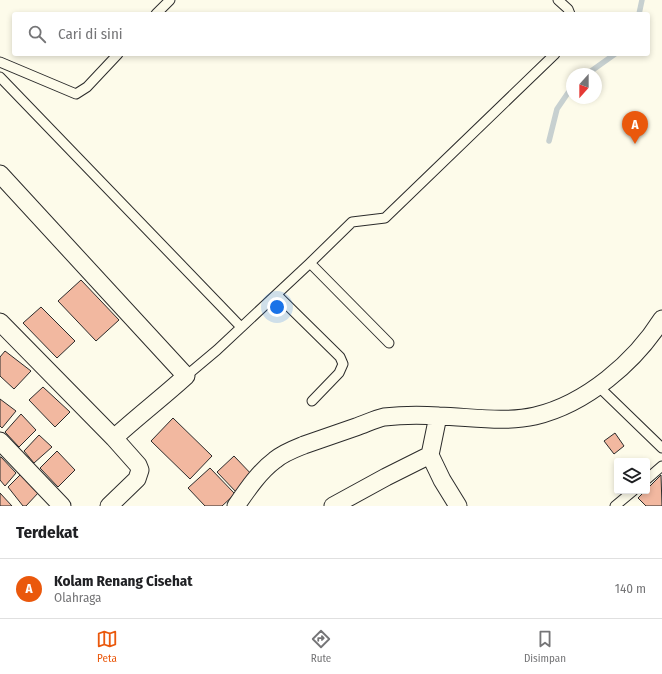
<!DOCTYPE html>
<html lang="id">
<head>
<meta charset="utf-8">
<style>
	:root { --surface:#fff; --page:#f6f6f6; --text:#202124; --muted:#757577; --line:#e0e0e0; --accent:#ea580c }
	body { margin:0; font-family:"Fira Sans Condensed",sans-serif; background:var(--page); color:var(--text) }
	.controls { position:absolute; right:12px; bottom:12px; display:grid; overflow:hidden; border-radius:4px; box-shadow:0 2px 6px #0003 }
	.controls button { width:36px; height:36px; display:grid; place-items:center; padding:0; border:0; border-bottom:1px solid var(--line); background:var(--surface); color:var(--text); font:20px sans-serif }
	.compass { position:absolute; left:566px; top:68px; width:36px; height:36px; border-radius:50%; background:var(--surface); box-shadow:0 2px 6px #0003; rotate:201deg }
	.you { position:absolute; left:277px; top:307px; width:14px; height:14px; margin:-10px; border:3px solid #fff; border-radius:50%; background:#1a73e8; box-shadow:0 0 0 6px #1a73e833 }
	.badge { display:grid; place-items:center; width:26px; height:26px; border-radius:50%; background:var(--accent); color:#fff; font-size:13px; font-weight:700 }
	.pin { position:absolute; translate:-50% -33px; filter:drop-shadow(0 1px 2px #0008) }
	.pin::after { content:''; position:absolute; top:21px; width:14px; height:12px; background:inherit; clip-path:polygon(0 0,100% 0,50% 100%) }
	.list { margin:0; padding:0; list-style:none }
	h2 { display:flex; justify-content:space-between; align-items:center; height:52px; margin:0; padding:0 16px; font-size:17px }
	h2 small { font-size:13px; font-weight:400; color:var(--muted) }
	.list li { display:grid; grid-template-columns:26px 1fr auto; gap:12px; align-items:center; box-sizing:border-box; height:60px; padding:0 16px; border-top:1px solid var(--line) }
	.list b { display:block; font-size:15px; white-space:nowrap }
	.list p { margin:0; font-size:13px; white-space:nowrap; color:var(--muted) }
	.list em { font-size:13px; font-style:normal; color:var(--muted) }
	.icon { flex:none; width:22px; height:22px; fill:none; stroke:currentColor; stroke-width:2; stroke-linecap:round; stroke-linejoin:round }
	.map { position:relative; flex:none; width:662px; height:506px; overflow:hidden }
	.search { position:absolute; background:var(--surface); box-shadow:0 2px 6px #0003; left:12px; right:12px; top:12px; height:44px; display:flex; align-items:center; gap:10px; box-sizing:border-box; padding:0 14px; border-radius:4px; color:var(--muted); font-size:15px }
	.sheet { height:112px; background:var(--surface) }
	nav { display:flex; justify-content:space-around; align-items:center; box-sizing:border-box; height:56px; border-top:1px solid var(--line); background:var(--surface); font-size:11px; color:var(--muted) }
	nav a { display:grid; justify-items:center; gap:2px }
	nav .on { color:var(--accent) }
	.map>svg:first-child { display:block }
</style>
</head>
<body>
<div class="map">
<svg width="662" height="506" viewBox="0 0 662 506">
	<rect width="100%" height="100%" fill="#fdfbea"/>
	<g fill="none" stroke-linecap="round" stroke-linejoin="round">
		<!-- stream -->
		<path stroke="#c7d0d0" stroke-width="5.5" d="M639 14 642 0
			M587 74 615 54
			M549 141 557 109 572 87"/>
	</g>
	<!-- building -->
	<path fill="#f2b8a0" stroke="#2b2b2b" d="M81 280 119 320 96 341 58 301Z
		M41 307 75 341 57 358 23 323Z
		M5 351 31 371 14 389 0 376V357Z
		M43 387 70 412 55 427 29 400Z
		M0 399 16 411 2 428 0 426Z
		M21 414 36 430 19 447 5 432Z
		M173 418 212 456 190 479 151 441Z
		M615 433 624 446 614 454 604 441Z
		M39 435 52 447 34 463 24 451Z
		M57 451 75 470 58 487 40 468Z
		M234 456 255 478 238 494 217 472Z
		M0 457H1L16 473 5 486 0 480Z
		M210 468 235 494 222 506H205L188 488Z
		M21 474 39 492 26 506H23L8 487Z
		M661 475 662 506H646L638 498 645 491H647V489Z
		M0 493 12 506H0Z"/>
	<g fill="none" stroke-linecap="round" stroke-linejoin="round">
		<defs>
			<path id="lane" d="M558 0 568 9 570 14
				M156 14 170 0
				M0 62 76 94 87 87 118 54
				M0 77 241 327
				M310 263 352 222 385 218 555 54
				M277 295 340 357 343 364 339 373 312 401
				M186 376 217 350 310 263 389 343
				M598 386 662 448
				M647 479 662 466
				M615 506 633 491"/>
			<path id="street" d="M0 174 186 376C163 397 138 416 114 438
				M0 322 114 438 138 465 140 470 137 479 109 506
				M438 416 430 455 442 480 458 506
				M0 441 62 506
				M236 506C247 490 259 472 275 460 283 453 294 449 304 445 321 439 339 433 356 427 365 424 375 419 384 417 402 415 421 415 439 416 471 417 504 423 535 416 586 404 635 362 662 319
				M333 506 386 477 430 455"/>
		</defs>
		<!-- lane casing -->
		<use href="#lane" stroke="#2b2b2b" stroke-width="11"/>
		<!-- street casing -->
		<use href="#street" stroke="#2b2b2b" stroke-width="19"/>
		<!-- lane -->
		<use href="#lane" stroke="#fdfbea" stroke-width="9"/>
		<!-- street -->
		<use href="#street" stroke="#fdfbea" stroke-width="17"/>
	</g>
</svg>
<div class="controls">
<button><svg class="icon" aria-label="layers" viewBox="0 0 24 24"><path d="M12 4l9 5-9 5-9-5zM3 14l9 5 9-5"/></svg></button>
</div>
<svg class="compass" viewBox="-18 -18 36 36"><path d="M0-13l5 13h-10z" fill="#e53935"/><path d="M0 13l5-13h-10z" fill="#757577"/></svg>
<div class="you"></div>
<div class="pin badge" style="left:635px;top:144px">A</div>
<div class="search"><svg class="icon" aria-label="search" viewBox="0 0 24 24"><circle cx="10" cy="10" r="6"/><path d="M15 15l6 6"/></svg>Cari di sini</div>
</div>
<section class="sheet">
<h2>Terdekat<small></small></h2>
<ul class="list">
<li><span class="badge">A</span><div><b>Kolam Renang Cisehat</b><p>Olahraga</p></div><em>140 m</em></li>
</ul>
</section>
<nav>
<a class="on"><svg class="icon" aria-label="map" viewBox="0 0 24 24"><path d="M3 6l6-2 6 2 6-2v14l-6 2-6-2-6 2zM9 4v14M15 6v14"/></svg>Peta</a>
<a><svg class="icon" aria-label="directions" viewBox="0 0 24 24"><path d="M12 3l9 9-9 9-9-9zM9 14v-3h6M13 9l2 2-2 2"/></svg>Rute</a>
<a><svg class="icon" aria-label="saved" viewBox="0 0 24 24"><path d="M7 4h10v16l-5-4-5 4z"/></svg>Disimpan</a>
</nav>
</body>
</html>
